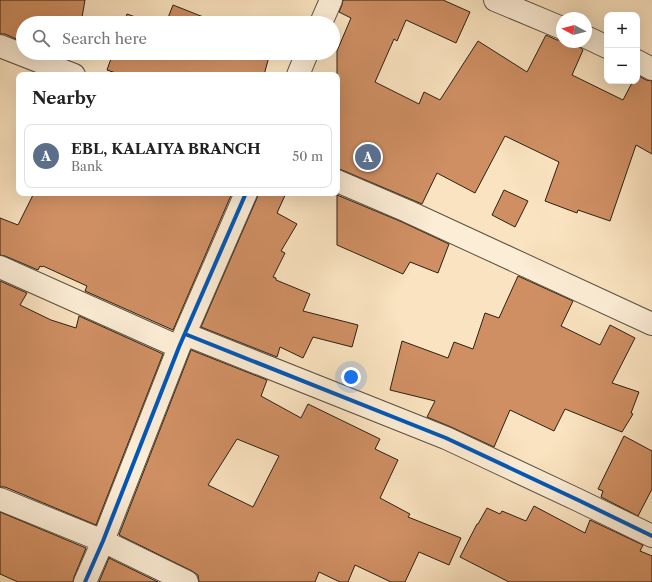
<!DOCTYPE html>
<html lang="en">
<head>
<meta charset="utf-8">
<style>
	:root { --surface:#fff; --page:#f2f2f2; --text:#222; --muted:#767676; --line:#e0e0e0; --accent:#111827 }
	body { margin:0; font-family:"Libre Caslon Text",serif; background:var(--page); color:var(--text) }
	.controls { position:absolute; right:12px; top:12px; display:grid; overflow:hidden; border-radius:8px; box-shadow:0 4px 16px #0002 }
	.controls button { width:36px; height:36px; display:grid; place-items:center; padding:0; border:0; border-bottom:1px solid var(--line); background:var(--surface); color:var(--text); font:20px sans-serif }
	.compass { position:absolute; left:556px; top:12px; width:36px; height:36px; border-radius:50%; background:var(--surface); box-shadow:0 4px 16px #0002; rotate:277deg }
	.you { position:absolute; left:351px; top:377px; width:14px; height:14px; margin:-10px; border:3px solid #fff; border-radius:50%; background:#1a73e8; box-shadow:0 0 0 6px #1a73e833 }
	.badge { display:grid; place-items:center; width:26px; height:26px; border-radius:50%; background:var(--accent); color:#fff; font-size:13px; font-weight:700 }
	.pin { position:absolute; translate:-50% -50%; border:2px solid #fff; box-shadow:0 1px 4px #0006 }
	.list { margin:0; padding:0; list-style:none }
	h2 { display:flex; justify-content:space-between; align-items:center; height:52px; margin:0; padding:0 16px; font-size:17px }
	h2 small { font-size:13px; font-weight:400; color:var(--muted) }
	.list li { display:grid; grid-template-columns:26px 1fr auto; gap:12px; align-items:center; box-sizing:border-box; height:64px; margin:0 8px 8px; padding:0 8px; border:1px solid var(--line); border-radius:8px }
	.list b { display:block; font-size:15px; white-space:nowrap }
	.list p { margin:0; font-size:13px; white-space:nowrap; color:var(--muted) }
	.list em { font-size:13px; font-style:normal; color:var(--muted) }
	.icon { flex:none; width:22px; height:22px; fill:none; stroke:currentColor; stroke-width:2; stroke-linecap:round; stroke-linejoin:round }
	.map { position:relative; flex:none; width:652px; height:582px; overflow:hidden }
	.search { position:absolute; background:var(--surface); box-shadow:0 4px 16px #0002; left:16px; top:16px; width:324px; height:44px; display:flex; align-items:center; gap:10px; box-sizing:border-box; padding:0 14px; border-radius:22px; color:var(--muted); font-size:15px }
	.panel { position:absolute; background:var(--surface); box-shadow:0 4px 16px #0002; left:16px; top:72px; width:324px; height:124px; border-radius:8px }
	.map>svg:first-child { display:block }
</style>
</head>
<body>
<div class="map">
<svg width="652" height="582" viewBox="0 0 652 582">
	<rect width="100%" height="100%" fill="#fae3c0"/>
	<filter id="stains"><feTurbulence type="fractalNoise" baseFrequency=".005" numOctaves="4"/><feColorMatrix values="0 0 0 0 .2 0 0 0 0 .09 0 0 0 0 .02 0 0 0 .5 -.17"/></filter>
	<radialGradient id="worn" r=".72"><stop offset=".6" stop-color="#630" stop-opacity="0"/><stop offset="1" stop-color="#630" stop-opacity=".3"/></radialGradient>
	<!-- building -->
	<path fill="#cf8f63" stroke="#292016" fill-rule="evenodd" d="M0 0H85L81 23H23V42L5 34H0Z
		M343 0H443L470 12 456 43 406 20 397 41 394 39 375 82 419 104 424 92 440 100 478 41 527 72 546 35 557 40H562V42H575L576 44 583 50 572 75 623 100 633 81H637V75L646 80 652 81V154L636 145 610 221 578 210 577 213 545 201 559 162 505 136 475 193 437 173 422 204 342 170 337 169V51L351 18 339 12 342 5Z
		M173 5 216 22V23H166Z
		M127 14 152 23H124Z
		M113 53H270L264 75H122L107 70Z
		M504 190 528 201 515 227 492 215Z
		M34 193H232L173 330 85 291 87 286 43 266 42 267 40 266 38 270 5 256 0 255V218L18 225Z
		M258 193H286L277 213 297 224 281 251 285 253 273 277 276 278V280L310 294 303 311 358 325 352 347 313 337 303 358 280 347 277 357 201 327 257 198Z
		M337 195 402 222 449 244 438 273 410 262 403 274 337 245Z
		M518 276 573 301 561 326 600 345 610 325 635 338 612 383 639 392 631 413 633 414 622 432 565 409 554 431 510 410 494 447 451 427 427 417 435 401 390 390 402 341 448 358 454 342 473 349 485 313 499 318Z
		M0 281 27 293 20 305 51 320 76 328 79 316 163 354 96 525 5 487H0Z
		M191 350 267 380 261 396 301 418 308 404 380 439 375 449 398 460 380 498 410 514 408 517 461 538 449 565 419 552 405 582H391L355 565 348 582H340L319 572 315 582H199L198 575 192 571 119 535ZM237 439 279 456 253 507 208 485Z
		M624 436 652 451V489L638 516 601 497 603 491 598 489Z
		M534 506 585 533 590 520 643 545 640 551 652 556V582H509L460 557 477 524H478L487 508 500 514 502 511 526 521Z
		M0 512 86 548 74 577 73 582H18L0 574Z
		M109 558 158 582H99Z"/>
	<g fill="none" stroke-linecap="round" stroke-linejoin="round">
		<defs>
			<path id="minor" d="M495 0 562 28
				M321 23 331 0
				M586 37 607 47
				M0 46 74 75
				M637 61 652 69
				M298 75 307 53
				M337 181 407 211 652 324
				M0 267 179 347
				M185 334 446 438 578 500 652 536
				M0 499 103 541 187 582
				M85 582 103 541 179 347 246 193"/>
		</defs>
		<!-- minor casing -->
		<use href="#minor" stroke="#5d5140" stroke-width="24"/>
		<!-- minor -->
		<use href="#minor" stroke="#fcedd6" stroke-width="22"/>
		<defs>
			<path id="cycleway" d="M185 334 446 438 578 500 652 536
				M85 582 103 541 179 347 246 193"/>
		</defs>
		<!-- cycleway casing -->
		<use href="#cycleway" stroke="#fcedd6" stroke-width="6"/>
		<!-- cycleway -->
		<use href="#cycleway" stroke="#0057b8" stroke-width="4"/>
	</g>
	<rect width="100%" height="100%" filter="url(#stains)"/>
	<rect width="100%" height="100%" fill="url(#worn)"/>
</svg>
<div class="controls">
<button>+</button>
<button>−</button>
</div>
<svg class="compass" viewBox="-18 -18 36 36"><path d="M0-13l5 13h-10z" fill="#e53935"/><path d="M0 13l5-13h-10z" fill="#767676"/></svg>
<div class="you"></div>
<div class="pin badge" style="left:368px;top:157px;background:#5c6f8a">A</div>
<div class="search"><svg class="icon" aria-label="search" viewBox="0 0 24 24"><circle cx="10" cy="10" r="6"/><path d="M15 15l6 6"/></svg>Search here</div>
<section class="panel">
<h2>Nearby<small></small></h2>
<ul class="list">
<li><span class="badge" style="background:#5c6f8a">A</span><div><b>EBL, KALAIYA BRANCH</b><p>Bank</p></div><em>50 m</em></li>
</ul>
</section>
</div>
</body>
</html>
